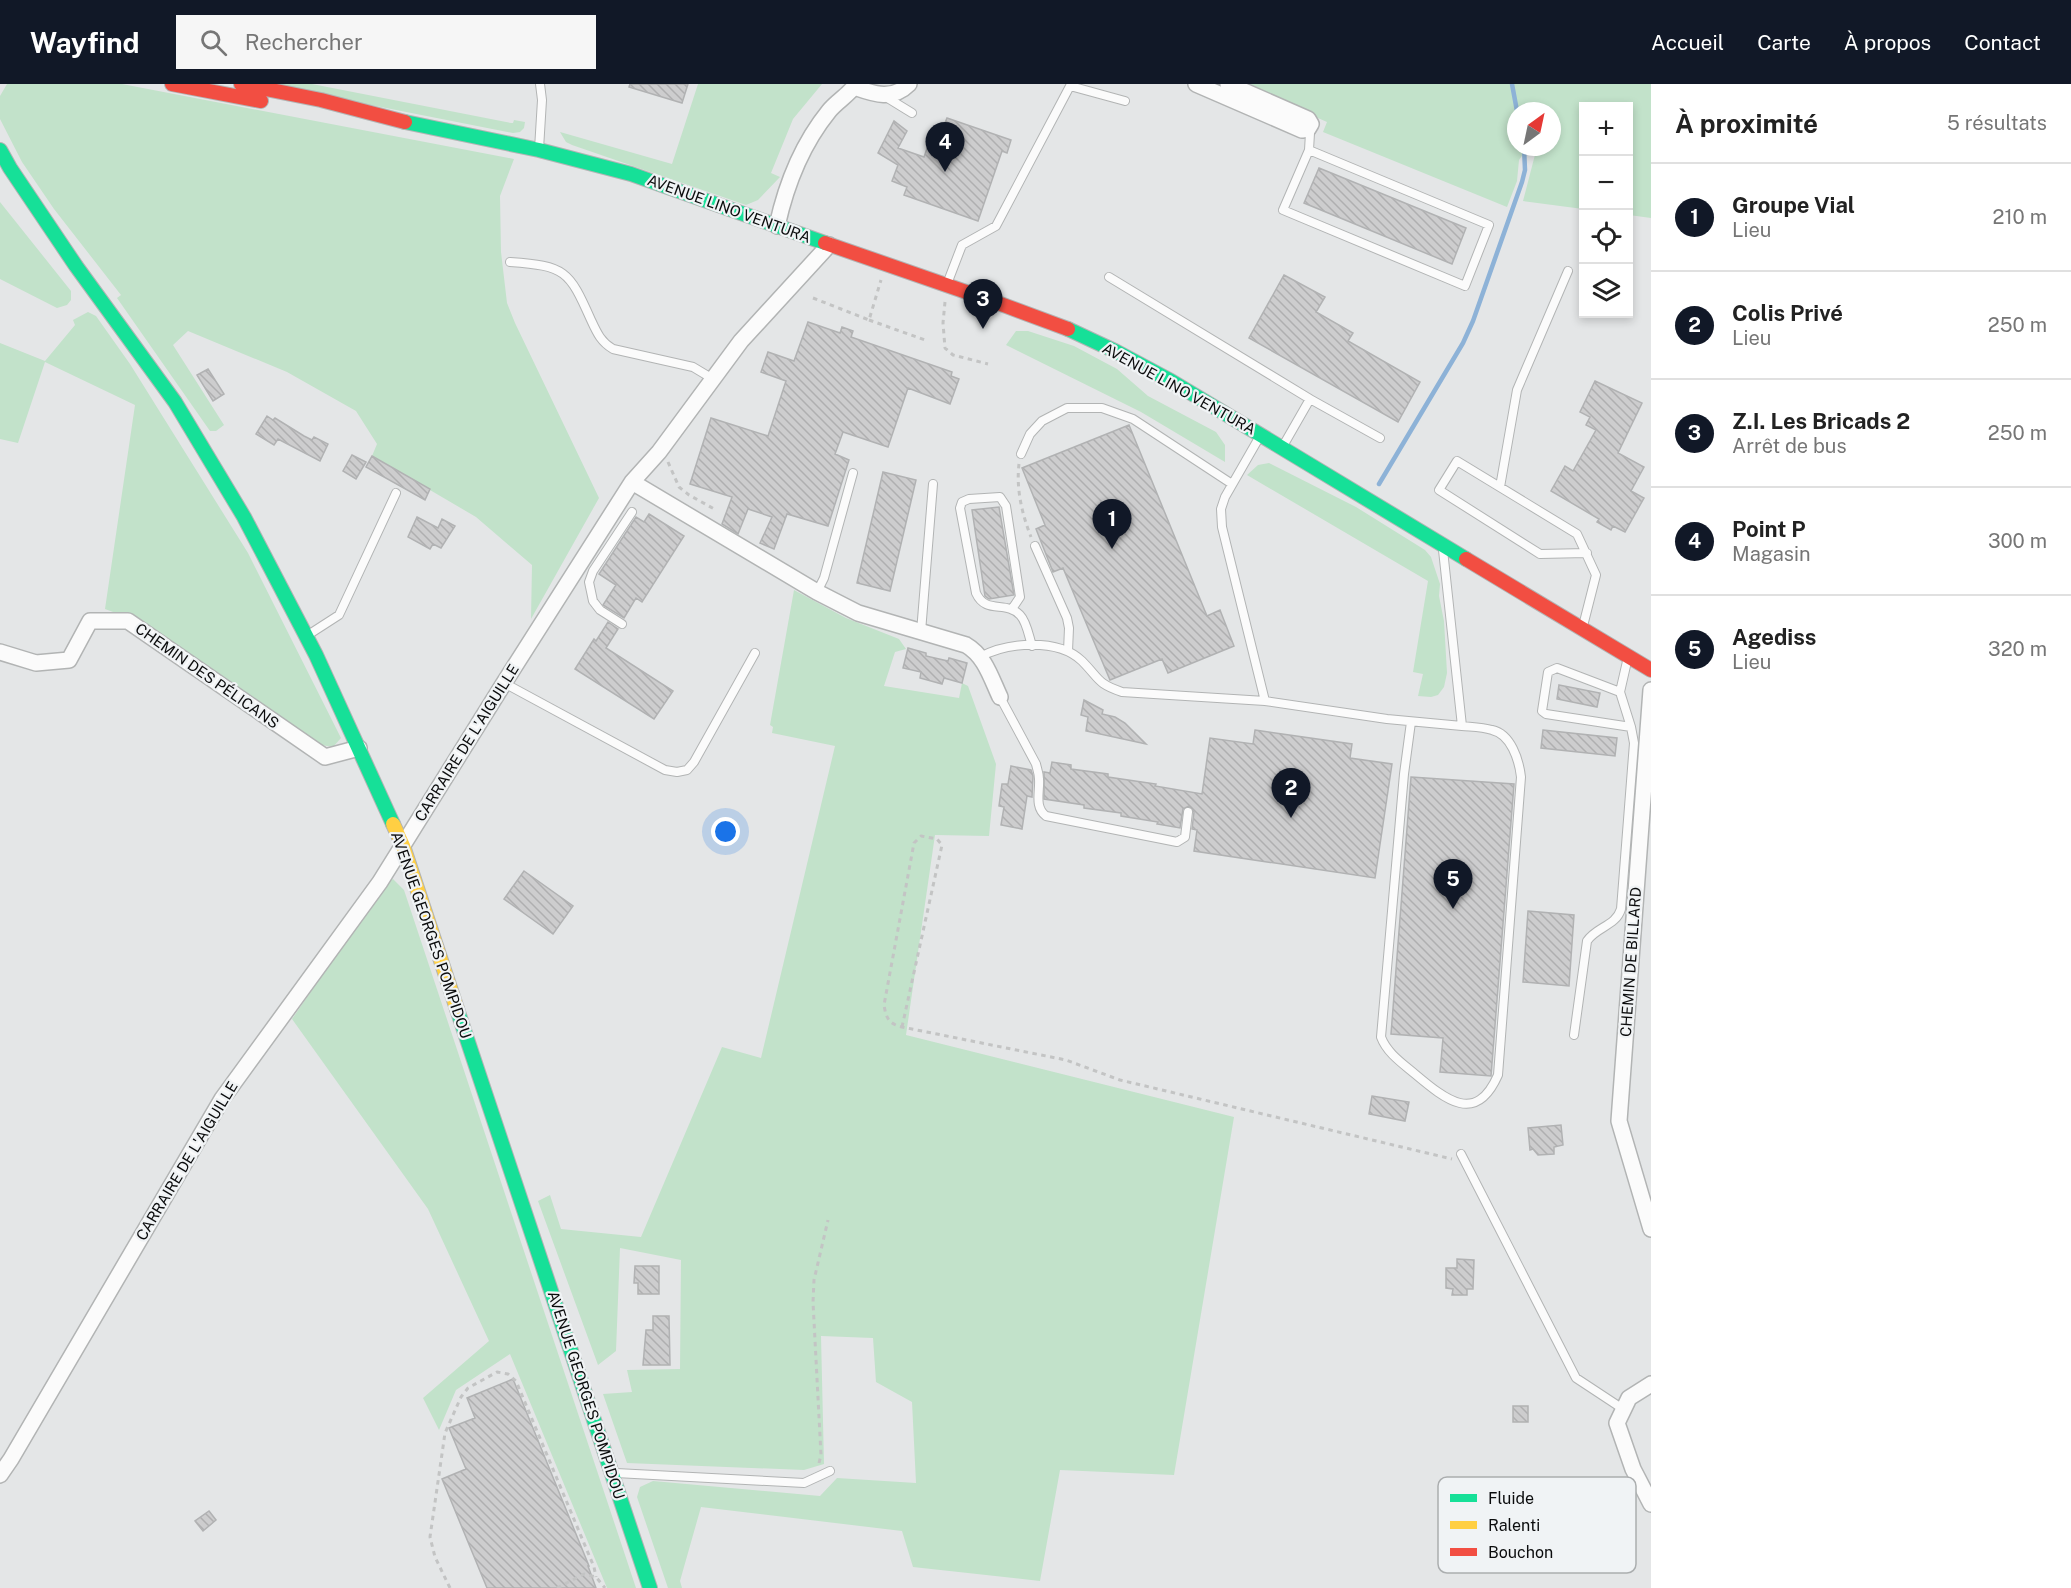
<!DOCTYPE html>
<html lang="fr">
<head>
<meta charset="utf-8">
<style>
	:root { --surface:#fff; --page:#f6f6f6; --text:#222; --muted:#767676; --line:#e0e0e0; --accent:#111827 }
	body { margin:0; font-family:"Public Sans",sans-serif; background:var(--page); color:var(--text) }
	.controls { position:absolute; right:18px; top:18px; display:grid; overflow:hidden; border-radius:0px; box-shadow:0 3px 9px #0003 }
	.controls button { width:54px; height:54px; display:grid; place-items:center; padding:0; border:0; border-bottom:2px solid var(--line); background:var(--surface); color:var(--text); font:30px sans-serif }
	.compass { position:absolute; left:1507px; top:18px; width:54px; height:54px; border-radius:50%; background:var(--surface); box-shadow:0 3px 9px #0003; rotate:33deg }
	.you { position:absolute; left:726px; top:748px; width:21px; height:21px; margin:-15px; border:4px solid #fff; border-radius:50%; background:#1a73e8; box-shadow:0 0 0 9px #1a73e833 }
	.badge { display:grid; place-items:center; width:39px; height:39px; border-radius:50%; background:var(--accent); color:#fff; font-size:20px; font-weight:700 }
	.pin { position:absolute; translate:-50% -50px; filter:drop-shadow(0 2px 3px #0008) }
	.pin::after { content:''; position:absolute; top:32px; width:21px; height:18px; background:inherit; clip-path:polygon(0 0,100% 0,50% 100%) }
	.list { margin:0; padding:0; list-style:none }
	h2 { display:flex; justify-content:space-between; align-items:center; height:78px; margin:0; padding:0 24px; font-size:26px }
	h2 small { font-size:20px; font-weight:400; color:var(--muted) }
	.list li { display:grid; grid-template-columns:39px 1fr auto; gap:18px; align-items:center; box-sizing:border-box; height:108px; padding:0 24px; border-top:2px solid var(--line) }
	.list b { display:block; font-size:22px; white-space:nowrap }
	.list p { margin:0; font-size:20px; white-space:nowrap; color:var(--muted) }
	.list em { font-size:20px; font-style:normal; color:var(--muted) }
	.icon { flex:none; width:33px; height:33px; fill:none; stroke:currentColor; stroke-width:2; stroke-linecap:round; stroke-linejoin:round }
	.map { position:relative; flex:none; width:1651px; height:1504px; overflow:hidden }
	header { display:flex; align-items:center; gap:36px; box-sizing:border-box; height:84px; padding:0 30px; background:var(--accent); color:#fff }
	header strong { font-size:28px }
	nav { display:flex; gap:33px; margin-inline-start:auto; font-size:21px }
	.search { width:420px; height:54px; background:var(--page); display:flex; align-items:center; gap:15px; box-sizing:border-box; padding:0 21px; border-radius:0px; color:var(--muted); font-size:22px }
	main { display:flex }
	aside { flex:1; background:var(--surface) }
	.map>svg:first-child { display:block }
</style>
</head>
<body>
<header>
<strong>Wayfind</strong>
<div class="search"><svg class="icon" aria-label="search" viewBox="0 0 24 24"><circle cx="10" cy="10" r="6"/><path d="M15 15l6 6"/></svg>Rechercher</div>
<nav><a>Accueil</a><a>Carte</a><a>À propos</a><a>Contact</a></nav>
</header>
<main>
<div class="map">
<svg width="1651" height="1504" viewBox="0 0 1651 1504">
	<defs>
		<pattern id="building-back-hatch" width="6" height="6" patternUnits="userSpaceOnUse" patternTransform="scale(1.5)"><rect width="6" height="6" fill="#cdcdce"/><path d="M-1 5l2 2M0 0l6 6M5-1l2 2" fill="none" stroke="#afafb0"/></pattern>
	</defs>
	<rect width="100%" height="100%" fill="#e4e6e7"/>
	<!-- grass -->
	<path fill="#c2e2ca" d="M7 0H122L514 75 500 112 501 168 507 219 515 239 599 414 531 535 532 481 476 433 372 372 377 360 356 327 287 288 188 247 173 261 224 341 216 347H210L117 214 121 211 54 125 22 78 0 35V12Z
		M276 0H312L511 39H513L514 36 525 38 524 44 520 48 513 49 285 4Z
		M698 0H822L793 35 771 89 780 93 758 116 746 121 572 61 566 58 560 48 672 80Z
		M1241 0H1651V134L1629 131 1628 22H1584L1583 125 1523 117 1537 63H1552V27H1516V63H1528L1519 76 1517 97 1507 123 1323 48 1327 38Z
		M0 118 71 207V216L67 221 57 224 0 195Z
		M88 228 96 232 130 280 248 469 341 654 333 663 321 661 140 538 105 525 135 321 45 278 18 359 0 355V259L45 277 75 241 73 236Z
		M1016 247H1028L1074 262 1117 285 1148 312 1216 348 1225 361V378L1141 328 1006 261Z
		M1269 379 1356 423 1425 466 1431 473 1440 500 1439 512 1444 537 1447 589 1444 603 1438 611 1431 613 1418 612 1423 590 1413 588 1428 497 1247 391 1258 381Z
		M794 506 846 534 899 555 906 565 895 568 884 602 959 614 962 599 968 602 996 680 989 752 935 751 906 951 1234 1033 1174 1391 1060 1386 1040 1497 913 1483 902 1447 701 1423 680 1497 682 1504H668L637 1413 640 1403 653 1397 820 1412 837 1394 916 1399 912 1318 876 1298 873 1254 821 1252 824 1380 804 1386 627 1379 603 1310 632 1308 627 1286 680 1285 681 1176 620 1164 616 1267 598 1281 538 1117 550 1111 561 1145 641 1153 722 963 761 974 835 662 772 649 773 643 770 641Z
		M393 795 404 806 636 1504H607L510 1270 456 1306 439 1346 423 1314 489 1257 428 1125 292 935 385 800Z"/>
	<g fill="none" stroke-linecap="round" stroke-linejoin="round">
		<!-- stream -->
		<path stroke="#8db2d7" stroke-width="4.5" d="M1512 0 1517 27
			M1379 400 1463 259 1473 237 1522 98 1525 86 1524 63"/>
	</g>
	<!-- building -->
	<path fill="url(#building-back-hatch)" stroke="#b1b2b3" stroke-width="1.5" d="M630 0H688L682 19 629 3Z
		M947 34 1011 56 1007 69 1002 67 978 137 904 111 907 103 892 97 898 81 878 69 894 37 907 47 898 64 924 73 930 56 937 59Z
		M1319 84 1466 144 1452 180 1304 119Z
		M1284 191 1325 213 1316 228 1353 249 1348 257 1420 298 1398 338 1249 254Z
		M808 238 840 249 842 243 853 247 851 253 952 288 951 292 959 295 950 320 908 304 888 363 843 348 835 370 849 376 828 442 787 430 774 465 760 459 772 433 748 425 738 450 722 440 732 413 690 400 711 334 768 352 786 297 761 288 768 268 794 277Z
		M208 285 224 310 213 317 197 291Z
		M1595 297 1642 319 1618 369 1644 383 1631 407 1644 414 1625 448 1613 442 1611 446 1597 438 1599 435 1551 407 1565 382 1573 387 1596 346 1586 341 1590 333 1580 328Z
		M267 332 273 336 275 334 304 352 312 356 314 353 328 360 320 377 278 355 274 361 256 350Z
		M1129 341 1207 532 1220 526 1234 562 1168 589 1162 575 1110 596 1063 484 1053 488 1036 445 1045 441 1022 384Z
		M352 371 366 378 356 395 343 387Z
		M372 372 430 405 425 416 366 383Z
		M883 388 916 396 890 507 857 499Z
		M999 423 1014 511 989 515 985 512 972 426Z
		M649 430 684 452 642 518 636 514 624 534 603 521 616 501 599 490 636 433 644 438Z
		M417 433 438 444 442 435 455 442 441 464 433 460 430 465 408 453Z
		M608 538 618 545 606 564 673 607 654 635 575 585 594 555 596 557Z
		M908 564 926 569V572L948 577 949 574 967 579 962 599 944 594 942 600 920 594 921 588 903 584Z
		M1559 601 1600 609 1597 623 1557 615Z
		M1084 616 1103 626 1102 630 1115 633 1125 639 1146 660 1086 647 1088 633 1081 631Z
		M1255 646 1352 660 1350 674 1392 680 1375 794 1194 767 1197 746 1192 745 1194 728 1189 722 1183 725 1180 744 1157 740 1158 738 1121 732V729L1084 724V721L1044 715V688L1050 689 1052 678 1071 681V685L1108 690V693L1156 700 1155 702 1202 710 1210 654 1253 660Z
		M1543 646 1617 654 1615 672 1541 664Z
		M1011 682 1031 686 1033 692 1032 713 1027 712 1022 745 1001 741 1004 723 999 722 1002 700H1008Z
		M1411 693 1514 700 1491 992 1440 988 1443 954 1391 950Z
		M524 787 573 822 553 850 504 815Z
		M1528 827 1574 831 1569 902 1523 898Z
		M1372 1012 1409 1018 1405 1037 1369 1030Z
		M1561 1041 1563 1061 1554 1063V1070L1538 1071 1533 1065 1530 1066 1528 1044Z
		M1457 1175 1474 1176 1473 1205H1467V1211H1452L1453 1205 1446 1204V1184H1457Z
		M635 1182H659V1210H638V1199H634Z
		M653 1232H669L670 1281H643L646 1246H653Z
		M513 1295 589 1482H588L596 1504H487L442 1395 466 1385 449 1344 475 1334 467 1314Z
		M1513 1322H1528V1338H1513Z
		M209 1427 216 1436 203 1447 195 1437Z"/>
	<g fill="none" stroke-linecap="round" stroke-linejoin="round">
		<defs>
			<path id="lane" d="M886 13 912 29
				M1308 45 1310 49 1309 66 1489 141 1465 202 1283 126 1309 66
				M539 65 542 16 540 0
				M510 178C565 182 569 186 591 236 597 249 601 258 613 265L693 283 713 295
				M1109 193 1310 315 1283 362
				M947 200 962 161 996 142 1070 2 1125 17
				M1310 315 1380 354
				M1260 352 1225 413 1221 425 1222 443 1265 617 1387 635 1462 642 1443 466
				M1021 370 1030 350 1042 337 1067 324H1102L1133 335 1232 400
				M1500 403 1517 306 1568 187
				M1035 462 1067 534 1069 544 1068 567
				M817 508 824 494 853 389
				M1012 525 1020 513 1006 422 1000 413 969 415 962 418 960 424 976 509C986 531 1006 516 1020 531 1027 538 1029 553 1032 562
				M622 540 600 526 593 517 589 498 593 487 632 428
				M1583 542 1596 491 1577 450 1457 377 1439 406 1540 470 1587 469
				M921 548 933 400
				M308 551 339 531 396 409
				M980 573C1008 558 1058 554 1082 577 1100 595 1096 599 1122 608L1265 617
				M504 599 665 686 677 688 687 686 694 678 755 569
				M1620 608 1557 584 1548 588 1542 627 1546 630 1631 643 1620 608 1628 573
				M1000 613 1036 680C1037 685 1039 689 1039 695 1040 708 1034 723 1046 732L1177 758 1185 753 1188 728
				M1411 638 1404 690 1381 953C1387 969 1402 979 1415 990 1446 1016 1476 1041 1498 991L1521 693C1519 676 1511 650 1492 646 1482 643 1472 643 1462 642
				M1574 951 1587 857C1596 843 1616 842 1621 825L1634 659 1631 643
				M1461 1070 1576 1294 1623 1325
				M616 1389 804 1399 830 1387"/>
			<path id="street" d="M1196 0 1302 46 1308 45 1311 40 1308 35 1228 0
				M854 3C874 10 892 17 909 0
				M777 142C786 101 803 59 829 27 837 17 849 11 856 0
				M632 398 817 508 858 529 966 561C985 572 991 594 1000 613
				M0 568 36 579 69 576 90 537H128L325 673 359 664
				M1651 606 1619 1037 1651 1145
				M1651 1300 1629 1314 1617 1339 1633 1385 1651 1420
				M0 1391 11 1375 222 1015 380 798 504 599 632 398 659 368 741 257 829 161"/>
			<path id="fast" d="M405 38 539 66 631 90 825 159
				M0 66 10 84 76 182 175 318 244 433 316 571 393 740
				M1068 245 1115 267 1171 297 1466 475
				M457 925 650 1504"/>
			<path id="slow" d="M393 740 403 762 457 925"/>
			<path id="jam" d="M172 0 261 17
				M241 0 321 16 405 38
				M825 159 998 219 1068 245
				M1466 475 1651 586"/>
		</defs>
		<!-- lane casing -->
		<use href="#lane" stroke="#b2b4b4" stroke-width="10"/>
		<!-- street casing -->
		<use href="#street" stroke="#b2b4b4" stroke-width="18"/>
		<!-- fast casing -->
		<use href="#fast" stroke="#b2b4b4" stroke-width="16"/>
		<!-- slow casing -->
		<use href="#slow" stroke="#b2b4b4" stroke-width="16"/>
		<!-- jam casing -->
		<use href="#jam" stroke="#b2b4b4" stroke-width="16"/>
		<!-- path -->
		<path stroke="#c3c4c4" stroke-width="3" stroke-dasharray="4.5 4.5" stroke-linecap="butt" d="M813 214 869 236 881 196
			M945 218 943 239 945 264 953 271 988 280
			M869 236 928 257
			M668 378 679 403 689 411 716 426
			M1019 380C1016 405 1022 430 1031 453
			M902 943 942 761 937 755 921 752 914 759 884 921C886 934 889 940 902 943L1066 976 1120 996 1452 1075
			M819 1379 821 1371 813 1218 814 1196 828 1136
			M450 1504 435 1473 430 1453 445 1349 461 1313 468 1304 497 1288 508 1290 516 1297 594 1483 596 1493
			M557 1504 584 1490 596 1493 605 1504"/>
		<!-- lane -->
		<use href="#lane" stroke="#fbfbfb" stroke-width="8"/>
		<!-- street -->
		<use href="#street" stroke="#fbfbfb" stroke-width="15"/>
		<!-- fast -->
		<use href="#fast" stroke="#16e098" stroke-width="14"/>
		<!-- slow -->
		<use href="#slow" stroke="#ffcf43" stroke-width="14"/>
		<!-- jam -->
		<use href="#jam" stroke="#f24e42" stroke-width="14"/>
	</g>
	<g text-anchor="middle" stroke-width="4.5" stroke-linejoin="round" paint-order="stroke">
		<!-- street labels -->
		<g font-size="15" fill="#0b0c0d" stroke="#f0f3f5">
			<text transform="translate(729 125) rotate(20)" y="5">AVENUE LINO VENTURA</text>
			<text transform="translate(1179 305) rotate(29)" y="5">AVENUE LINO VENTURA</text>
			<text transform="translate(207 592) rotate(35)" y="5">CHEMIN DES PÉLICANS</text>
			<text transform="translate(467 659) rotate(-58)" y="5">CARRAIRE DE L'AIGUILLE</text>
			<text transform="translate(431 851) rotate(71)" y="5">AVENUE GEORGES POMPIDOU</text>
			<text transform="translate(1631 878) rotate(-86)" y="5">CHEMIN DE BILLARD</text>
			<text transform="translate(187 1077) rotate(-59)" y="5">CARRAIRE DE L'AIGUILLE</text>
			<text transform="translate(586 1311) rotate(72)" y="5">AVENUE GEORGES POMPIDOU</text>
		</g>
	</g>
	<!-- legend -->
	<rect x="1438" y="1393" width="198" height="96" rx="9" fill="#f0f3f5" stroke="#abaeaf" stroke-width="1.5"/>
	<rect x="1450" y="1410" width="27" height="8" fill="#16e098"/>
	<rect x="1450" y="1437" width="27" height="8" fill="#ffcf43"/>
	<rect x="1450" y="1464" width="27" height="8" fill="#f24e42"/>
	<g font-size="16" fill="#0b0c0d">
		<text x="1488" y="1420">Fluide</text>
		<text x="1488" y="1447">Ralenti</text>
		<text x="1488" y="1474">Bouchon</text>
	</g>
</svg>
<div class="controls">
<button>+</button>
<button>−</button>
<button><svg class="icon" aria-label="locate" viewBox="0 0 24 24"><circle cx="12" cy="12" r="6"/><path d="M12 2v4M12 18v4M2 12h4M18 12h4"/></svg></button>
<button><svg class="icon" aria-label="layers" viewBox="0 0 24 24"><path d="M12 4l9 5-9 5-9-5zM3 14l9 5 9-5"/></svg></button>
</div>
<svg class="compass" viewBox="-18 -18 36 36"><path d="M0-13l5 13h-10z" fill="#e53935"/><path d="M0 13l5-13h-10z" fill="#767676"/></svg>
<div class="you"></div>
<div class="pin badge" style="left:1112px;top:465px">1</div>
<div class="pin badge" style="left:1291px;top:734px">2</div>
<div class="pin badge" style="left:983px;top:245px">3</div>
<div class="pin badge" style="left:945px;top:88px">4</div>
<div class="pin badge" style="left:1453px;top:825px">5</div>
</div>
<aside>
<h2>À proximité<small>5 résultats</small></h2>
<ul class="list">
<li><span class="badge">1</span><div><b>Groupe Vial</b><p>Lieu</p></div><em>210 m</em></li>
<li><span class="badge">2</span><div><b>Colis Privé</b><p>Lieu</p></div><em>250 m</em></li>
<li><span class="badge">3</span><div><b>Z.I. Les Bricads 2</b><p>Arrêt de bus</p></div><em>250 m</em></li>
<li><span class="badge">4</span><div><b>Point P</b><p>Magasin</p></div><em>300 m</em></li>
<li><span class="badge">5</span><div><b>Agediss</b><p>Lieu</p></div><em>320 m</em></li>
</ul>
</aside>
</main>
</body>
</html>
